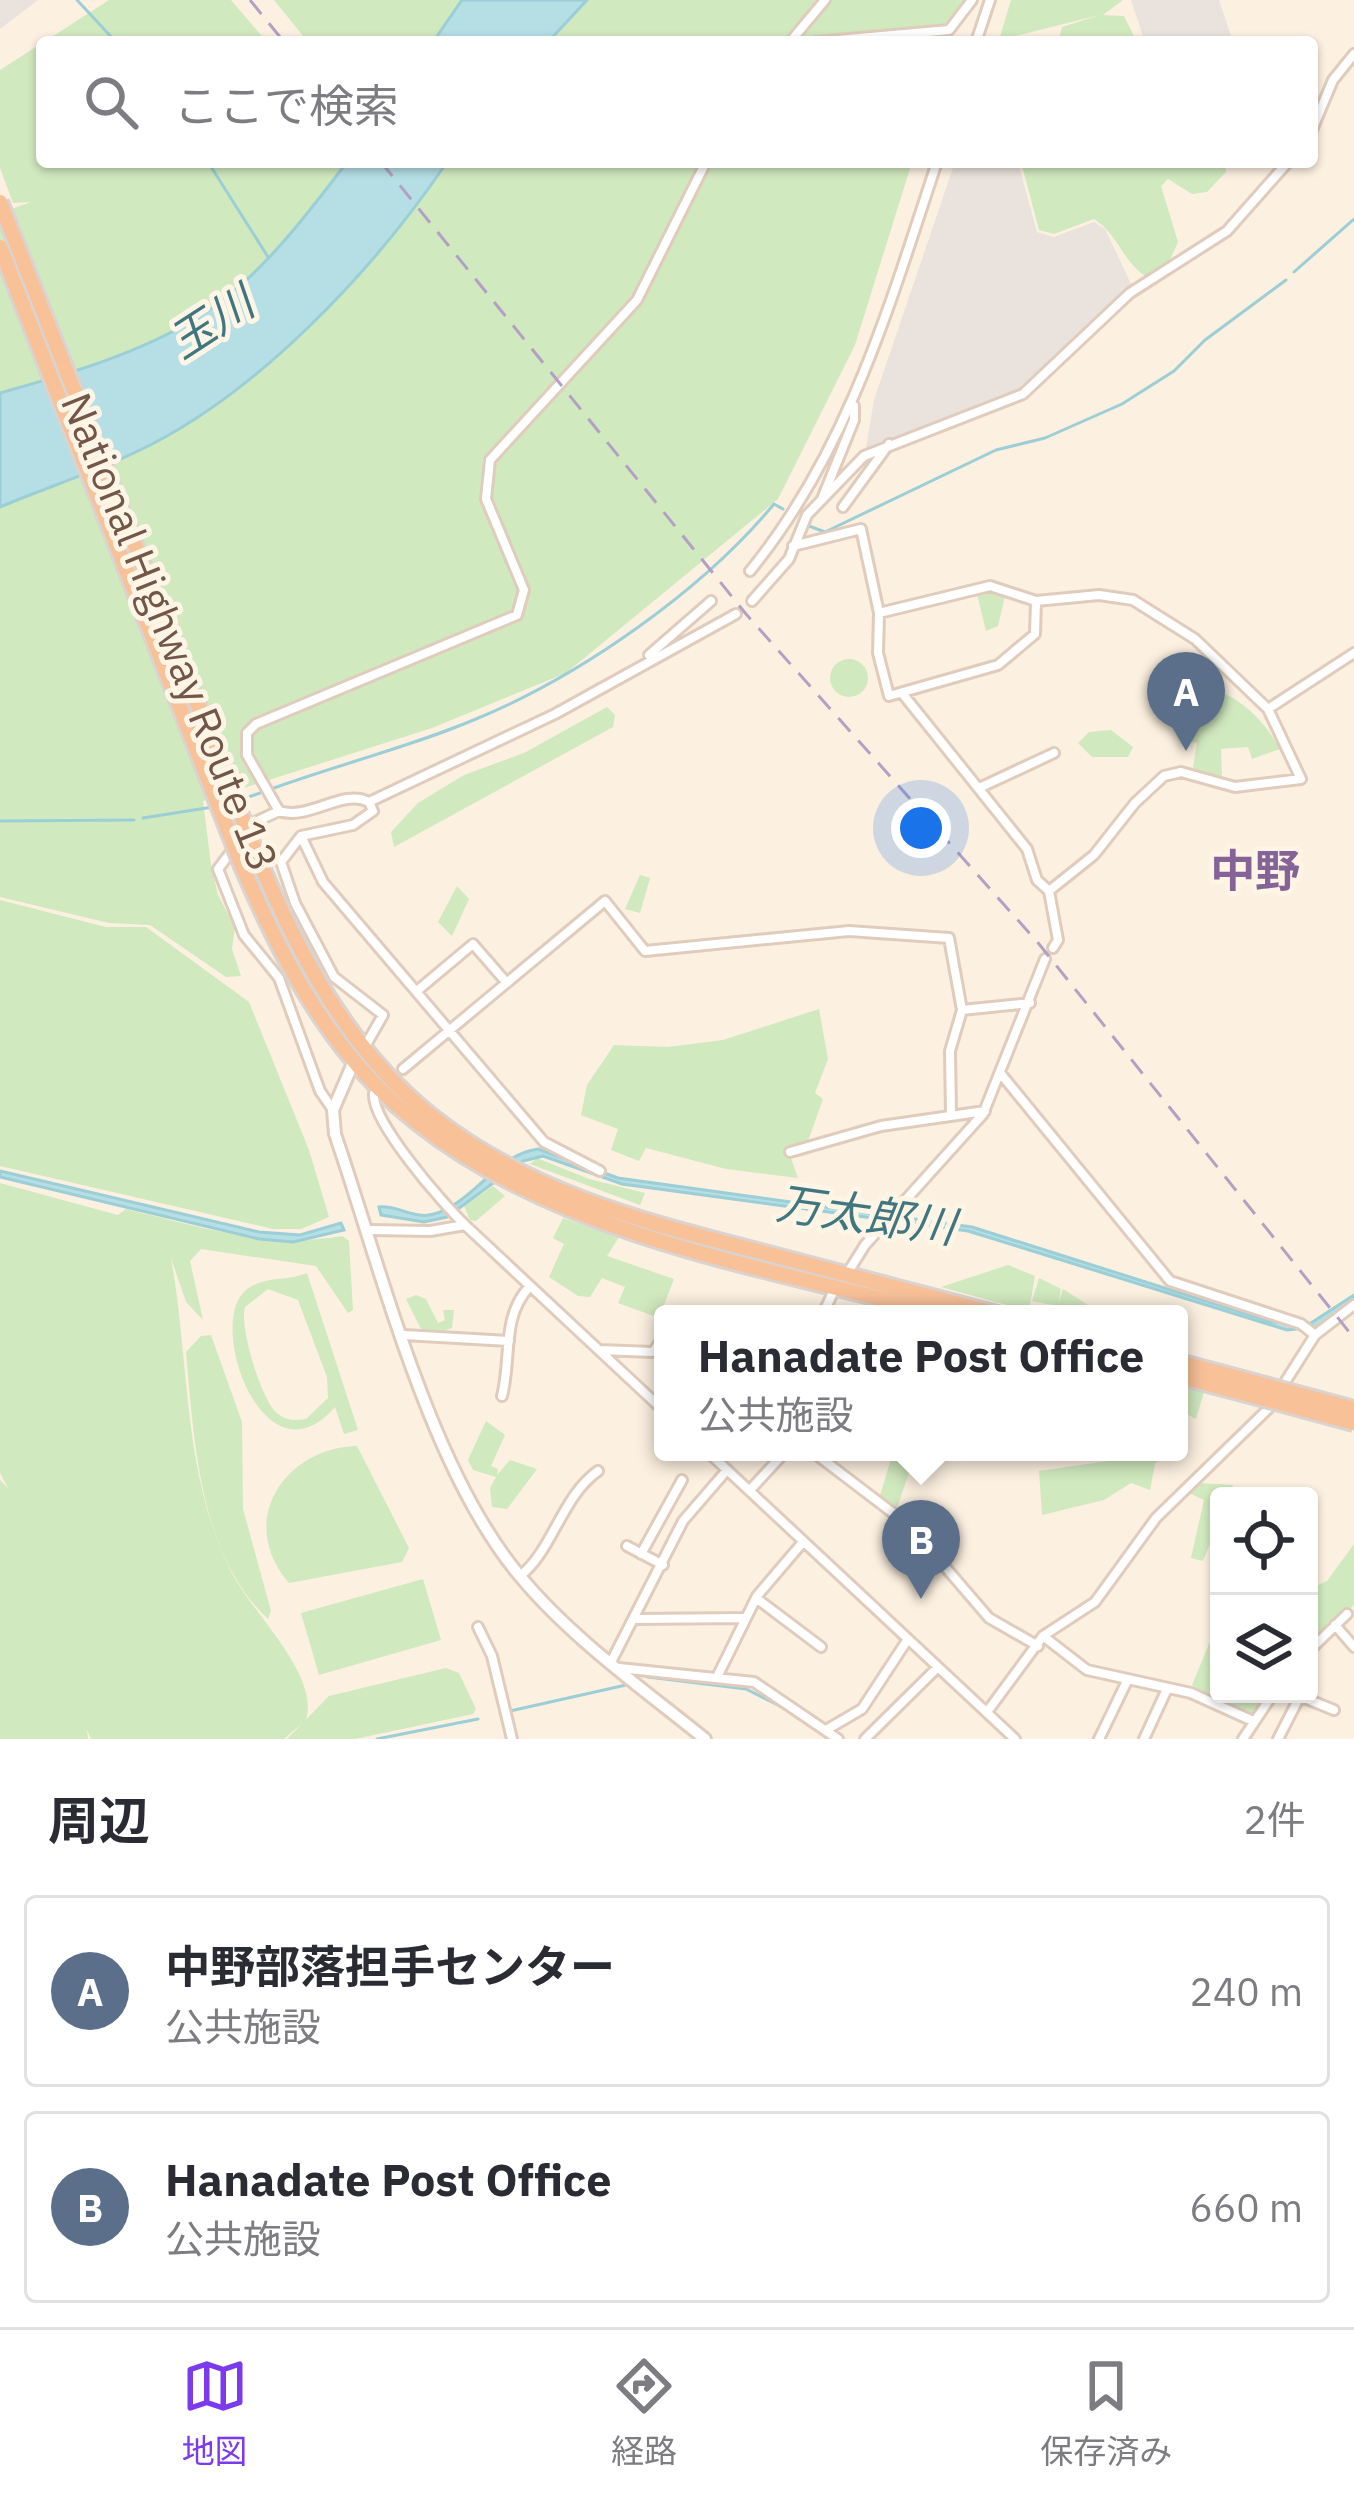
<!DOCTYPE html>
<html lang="ja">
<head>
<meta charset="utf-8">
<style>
	:root { --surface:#fff; --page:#f2f2f3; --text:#2b2b33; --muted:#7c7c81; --line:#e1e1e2; --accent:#7c3aed }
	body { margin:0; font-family:"IBM Plex Sans","Noto Sans JP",sans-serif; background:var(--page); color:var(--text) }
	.controls { position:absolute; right:36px; bottom:36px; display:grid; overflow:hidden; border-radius:12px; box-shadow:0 3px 9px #0004 }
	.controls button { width:108px; height:108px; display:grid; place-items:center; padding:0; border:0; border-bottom:3px solid var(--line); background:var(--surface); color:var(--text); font:60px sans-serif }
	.you { position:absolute; left:921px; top:828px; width:42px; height:42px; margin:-30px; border:9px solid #fff; border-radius:50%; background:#1a73e8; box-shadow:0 0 0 18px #1a73e833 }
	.badge { display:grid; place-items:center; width:78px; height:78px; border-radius:50%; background:var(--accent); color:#fff; font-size:39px; font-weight:700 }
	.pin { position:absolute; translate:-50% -99px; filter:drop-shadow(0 3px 6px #0008) }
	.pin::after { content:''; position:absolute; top:63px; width:42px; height:36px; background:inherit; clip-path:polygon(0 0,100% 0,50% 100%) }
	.popup { position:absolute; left:654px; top:1305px; width:534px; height:156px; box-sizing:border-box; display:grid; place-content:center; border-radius:12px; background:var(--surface); filter:drop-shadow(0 3px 9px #0005); font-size:39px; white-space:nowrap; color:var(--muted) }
	.popup b { font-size:45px; color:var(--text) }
	.popup::after { content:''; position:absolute; left:50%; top:100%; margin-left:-24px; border:24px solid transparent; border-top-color:var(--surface) }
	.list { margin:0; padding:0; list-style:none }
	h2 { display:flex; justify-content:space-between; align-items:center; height:156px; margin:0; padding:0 48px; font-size:51px }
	h2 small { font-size:39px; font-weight:400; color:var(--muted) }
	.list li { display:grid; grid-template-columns:78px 1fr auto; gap:36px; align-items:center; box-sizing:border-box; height:192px; margin:0 24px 24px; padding:0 24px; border:3px solid var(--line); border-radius:12px }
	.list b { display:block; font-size:45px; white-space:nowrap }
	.list p { margin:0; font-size:39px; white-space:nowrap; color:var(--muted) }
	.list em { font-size:39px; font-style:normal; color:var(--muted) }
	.icon { flex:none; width:66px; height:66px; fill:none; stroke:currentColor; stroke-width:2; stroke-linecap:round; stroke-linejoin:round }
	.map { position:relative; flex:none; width:1354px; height:1739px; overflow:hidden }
	.search { position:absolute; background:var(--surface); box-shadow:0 3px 9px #0004; left:36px; right:36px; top:36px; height:132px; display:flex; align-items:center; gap:30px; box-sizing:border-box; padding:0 42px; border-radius:12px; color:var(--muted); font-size:45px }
	.sheet { height:588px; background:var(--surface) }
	nav { display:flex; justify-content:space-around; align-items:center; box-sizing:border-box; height:168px; border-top:3px solid var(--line); background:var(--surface); font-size:33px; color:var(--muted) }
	nav a { display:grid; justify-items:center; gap:6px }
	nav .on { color:var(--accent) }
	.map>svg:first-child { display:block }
</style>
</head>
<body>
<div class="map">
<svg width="1354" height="1739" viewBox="0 0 1354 1739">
	<rect width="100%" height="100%" fill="#fcf0e0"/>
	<!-- industrial -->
	<path fill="#eae2dc" d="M0 0H38L0 29Z
		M1131 0H1219L1233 42H1145Z
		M955 162H1018L1037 232 1054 237 1094 222 1105 229 1132 286 1022 391 866 448 874 400Z"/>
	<!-- green -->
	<path fill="#d1e9bf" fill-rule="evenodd" d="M109 0H231L267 42H44Z
		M274 0H462L433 42H308Z
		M587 0H963L950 42H549Z
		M1011 0H1123L1103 15 1124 16 1137 42H1058L1062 27 1100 15 999 40Z
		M42 43V162H347C306 215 257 280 199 317 139 354 68 374 0 393V213L31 202 13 203 0 168V70Z
		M447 162H912L855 345 778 499 566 673 432 728 203 801 211 865 218 895 235 927 232 949 241 976 226 977 150 925 109 923 0 897V507C45 488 92 473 136 452 256 396 374 270 447 162Z
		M1021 162H1226V172L1207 192 1192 194 1168 179 1161 186 1178 242 1169 262 1145 276C1122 260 1117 233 1094 219L1054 234 1039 230Z
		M989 588 1005 596 998 626 986 631 977 594Z
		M830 678a19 19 0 1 1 38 0a19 19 0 1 1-38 0Z
		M1191 686C1230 686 1263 717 1280 749L1252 759 1248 747 1221 749 1222 777 1193 768 1197 743 1182 739Z
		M607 707 615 715 613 727 394 847 391 832 418 803 464 775 524 753Z
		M1111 730 1133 747 1128 757H1092L1078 743 1089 732Z
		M640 875 650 878 640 913 625 909Z
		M457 886 469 899 452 936 438 922Z
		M0 900 106 927H146L249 1002 309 1150 329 1217 301 1229H273L0 1166Z
		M819 1009 828 1059 815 1093 823 1099 808 1141 788 1150 798 1178 726 1169 646 1148 639 1161 611 1150 618 1129 581 1115 587 1085 614 1045 668 1047 723 1040Z
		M537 1158 589 1179 645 1193 640 1205 530 1164Z
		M0 1183 118 1215 126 1209C200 1227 267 1249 342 1236L349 1241 353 1310 348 1313 316 1266 201 1249 190 1261 203 1320 186 1302 171 1258C190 1363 182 1473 231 1571 252 1614 320 1674 306 1720L284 1739H91L87 1730 88 1739H0V1480L8 1488 0 1473Z
		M493 1186 505 1196 476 1221 470 1220 464 1206Z
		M563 1218 619 1237 607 1256 674 1279 659 1318 618 1303 625 1287 602 1278 590 1297 578 1296 549 1277 564 1244 553 1238Z
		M1008 1265 1035 1276 1029 1311 941 1287Z
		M307 1273 358 1430 344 1434 335 1407C265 1488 206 1326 245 1291 263 1275 286 1282 307 1273ZM268 1289 298 1300 327 1377 328 1398 306 1419C295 1420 287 1421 278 1414 261 1401 239 1326 245 1307Z
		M1039 1278 1061 1289 1058 1304 1063 1289 1102 1314H1057L1058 1306 1032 1301Z
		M416 1295 426 1299 438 1323 445 1320 443 1310H454L452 1328 434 1334 422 1331 406 1299Z
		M211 1335 242 1422 243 1509 271 1611 268 1619C199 1555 194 1439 186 1352L201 1336Z
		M1179 1386 1204 1392 1196 1419 1179 1410Z
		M486 1421 505 1435 491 1466 498 1469 497 1475 510 1460 537 1469 507 1509 492 1507 490 1488 496 1477 473 1470 468 1460Z
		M357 1446 409 1548 402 1562 289 1583C236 1522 284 1448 357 1446Z
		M893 1452H916L896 1511 879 1499Z
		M1113 1452H1168L1155 1464 1150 1490 1131 1483 1104 1500 1042 1515 1039 1471 1115 1460Z
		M1199 1483 1233 1485 1229 1496H1219V1521L1203 1561 1191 1558 1204 1500 1187 1492Z
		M1354 1544V1605L1309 1647V1589L1327 1581Z
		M423 1579 441 1640 319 1675 301 1613Z
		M1219 1620V1684L1209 1695 1192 1685Z
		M446 1668 459 1673 476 1709 473 1714 355 1739H287L329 1696Z
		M1219 1692V1694H1271L1252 1715 1218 1697Z"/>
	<!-- water -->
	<path fill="#b5dfe5" stroke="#9bced6" stroke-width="3" d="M462 0H587L548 42H433Z
		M347 162H447C374 270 256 396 136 452 92 473 45 488 0 507V393C68 374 139 354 200 316 257 281 307 215 347 162Z
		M538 1149 618 1178 972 1227 1272 1322 1311 1323 1354 1295V1301L1317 1327 1287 1330 968 1231 622 1184 543 1156 523 1161 447 1217 424 1222 381 1215 379 1207C398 1205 415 1220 434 1214 473 1203 497 1154 538 1149Z
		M0 1171 259 1232 300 1235 341 1223 344 1230 293 1242 259 1239 0 1177Z"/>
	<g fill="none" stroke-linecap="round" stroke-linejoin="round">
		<!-- stream -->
		<path stroke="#9bced6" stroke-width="3" d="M77 0 116 42
			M208 162 268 257
			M1294 272 1354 219
			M809 526 825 532 996 450 1045 438 1122 404 1174 371 1205 340 1286 280
			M274 788C340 764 410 747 476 719 580 676 702 591 774 504L783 509
			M240 800 260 793
			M143 818 213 807
			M0 821 134 820
			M648 1677 746 1689 790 1711
			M510 1711 626 1685
			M813 1726 828 1739
			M377 1739 478 1719"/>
		<defs>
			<path id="minor" d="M790 42 825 0
				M815 42 949 30 972 0
				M976 42 990 0
				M1312 130 1333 80 1354 54
				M706 162 637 300 490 460 486 499 524 590 517 615 256 724 247 733V755L279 811C310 821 342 788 369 802L555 714 736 614
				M822 499 854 420V406
				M843 507 889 444
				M793 546 861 529 879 613 990 586 1036 601 1099 595 1133 600 1195 639 1268 709 1301 779 1235 787 1181 772 1164 776 1135 803 1094 855 1049 891
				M750 571C848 451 889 307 937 162
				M752 601 789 559 807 515 864 456 1023 394 1130 293 1227 231 1288 162
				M879 613 878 653 889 696 998 665 1035 634 1036 601
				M649 655 711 601
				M902 693 1027 849 1037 880 1049 891 1058 940 1053 948
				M1268 709 1354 653
				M979 788 1054 753
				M279 811 253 823 218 869 244 935 279 978 320 1091 333 1110
				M301 836 323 882 544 1142 600 1171
				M418 990 473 944 506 982
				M363 1050 383 1015 334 977 295 903 281 862 301 836 353 825 373 811 369 802
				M403 1069 605 901 645 951 849 931 949 938 962 1010
				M374 1094C371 1121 443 1204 465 1225
				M951 1116 950 1051 962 1010 1030 1003
				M790 1152 881 1126 985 1111
				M370 1230 430 1231 465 1225 663 1410
				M845 1277 865 1245 983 1114 1045 959
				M823 1314 835 1288
				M404 1335 509 1341
				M1315 1335 1354 1305
				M600 1350 653 1352 663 1338
				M502 1396C512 1357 501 1318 529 1287
				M708 1452 1015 1739
				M813 1452 910 1526 989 1618 1038 1646
				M750 1490 785 1452
				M627 1546 663 1565
				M641 1554 682 1480
				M520 1576C553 1550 562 1496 598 1471
				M756 1598 821 1647
				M637 1619 743 1618
				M1335 1625 1354 1647
				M478 1627 492 1656 512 1739
				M1043 1636 1087 1670 1191 1693 1253 1721
				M1309 1651 1347 1614
				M611 1662 683 1521 727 1470
				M619 1668 754 1682 838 1739
				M717 1677 757 1596 803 1542
				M1297 1695 1334 1710
				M987 1712 1043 1636 1095 1602 1156 1518 1268 1409 1315 1335 1301 1324 1170 1281 1001 1074
				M826 1730 862 1709 908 1639
				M865 1739 938 1667
				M1099 1739 1127 1681
				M1144 1739 1167 1689
				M1243 1739 1273 1694
				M1278 1739 1300 1696"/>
			<path id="tertiary" d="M354 1061 333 1110 335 1134C381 1268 429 1467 519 1575 571 1638 642 1688 705 1739"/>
			<path id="trunk" d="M258 858C298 953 348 1049 430 1115 526 1192 641 1221 757 1251 837 1272 917 1293 997 1314
				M242 866C270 931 300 993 344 1049 479 1224 741 1261 942 1314
				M1179 1362 1220 1373
				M1179 1376 1216 1386"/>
		</defs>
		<!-- minor casing -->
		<use href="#minor" stroke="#e0ccbc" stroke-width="14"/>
		<!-- tertiary casing -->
		<use href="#tertiary" stroke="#e0ccbc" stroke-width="16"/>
		<!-- trunk casing -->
		<use href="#trunk" stroke="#dad3cf" stroke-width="20"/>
		<!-- minor -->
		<use href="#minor" stroke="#fff" stroke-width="8"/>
		<!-- tertiary -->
		<use href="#tertiary" stroke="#fff" stroke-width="10"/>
		<!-- trunk -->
		<use href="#trunk" stroke="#f8c198" stroke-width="14"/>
		<!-- rail -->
		<path stroke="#b3a0c4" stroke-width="3" stroke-dasharray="18 12" stroke-linecap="butt" d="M250 0 284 42
			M381 162 746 614 1039 944 1354 1338"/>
		<defs>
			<path id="trunk-bridge" d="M0 202 258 858
				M0 247 242 866
				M1220 1373 1354 1409
				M1216 1386 1354 1423"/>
		</defs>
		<!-- trunk-bridge casing -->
		<use href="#trunk-bridge" stroke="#dad3cf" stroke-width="20" stroke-linecap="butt"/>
		<!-- trunk-bridge -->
		<use href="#trunk-bridge" stroke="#f8c198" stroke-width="14"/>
	</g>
	<g text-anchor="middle" stroke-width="10" stroke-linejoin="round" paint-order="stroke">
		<!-- street labels -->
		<g font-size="42" fill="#725648" stroke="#fff5e6">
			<text transform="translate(170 632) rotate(68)" y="15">National Highway Route 13</text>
		</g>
		<!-- water labels -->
		<g font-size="45" font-style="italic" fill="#3f767f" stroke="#fff5e6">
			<text transform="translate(211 322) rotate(-33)" y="16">玉川</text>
			<text transform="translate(866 1215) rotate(8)" y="16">万太郎川</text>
		</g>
		<!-- neighbourhood labels -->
		<g font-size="45" font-weight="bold" fill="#846396" stroke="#fff5e6">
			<text x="1255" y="887">中野</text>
		</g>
	</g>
</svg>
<div class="controls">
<button><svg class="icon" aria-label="locate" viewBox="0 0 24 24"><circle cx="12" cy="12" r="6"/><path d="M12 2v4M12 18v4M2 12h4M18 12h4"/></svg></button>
<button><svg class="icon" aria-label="layers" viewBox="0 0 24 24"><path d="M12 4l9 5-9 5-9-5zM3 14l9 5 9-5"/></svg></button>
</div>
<div class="you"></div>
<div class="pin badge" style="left:1186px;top:751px;background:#5c6f8a">A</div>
<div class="pin badge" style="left:921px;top:1599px;background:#5c6f8a">B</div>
<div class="popup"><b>Hanadate Post Office</b>公共施設</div>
<div class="search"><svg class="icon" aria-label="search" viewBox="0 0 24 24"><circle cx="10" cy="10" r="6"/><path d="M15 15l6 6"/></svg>ここで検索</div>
</div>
<section class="sheet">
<h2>周辺<small>2件</small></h2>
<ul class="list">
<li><span class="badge" style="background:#5c6f8a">A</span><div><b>中野部落担手センター</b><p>公共施設</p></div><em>240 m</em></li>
<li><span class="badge" style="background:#5c6f8a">B</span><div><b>Hanadate Post Office</b><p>公共施設</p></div><em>660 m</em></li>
</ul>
</section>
<nav>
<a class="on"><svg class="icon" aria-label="map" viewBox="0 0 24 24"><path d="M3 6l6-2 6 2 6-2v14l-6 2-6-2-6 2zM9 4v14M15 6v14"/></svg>地図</a>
<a><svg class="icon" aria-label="directions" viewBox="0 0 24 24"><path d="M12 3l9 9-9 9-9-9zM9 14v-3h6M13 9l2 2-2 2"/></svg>経路</a>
<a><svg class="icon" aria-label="saved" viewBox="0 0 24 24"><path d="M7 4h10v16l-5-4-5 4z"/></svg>保存済み</a>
</nav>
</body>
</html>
